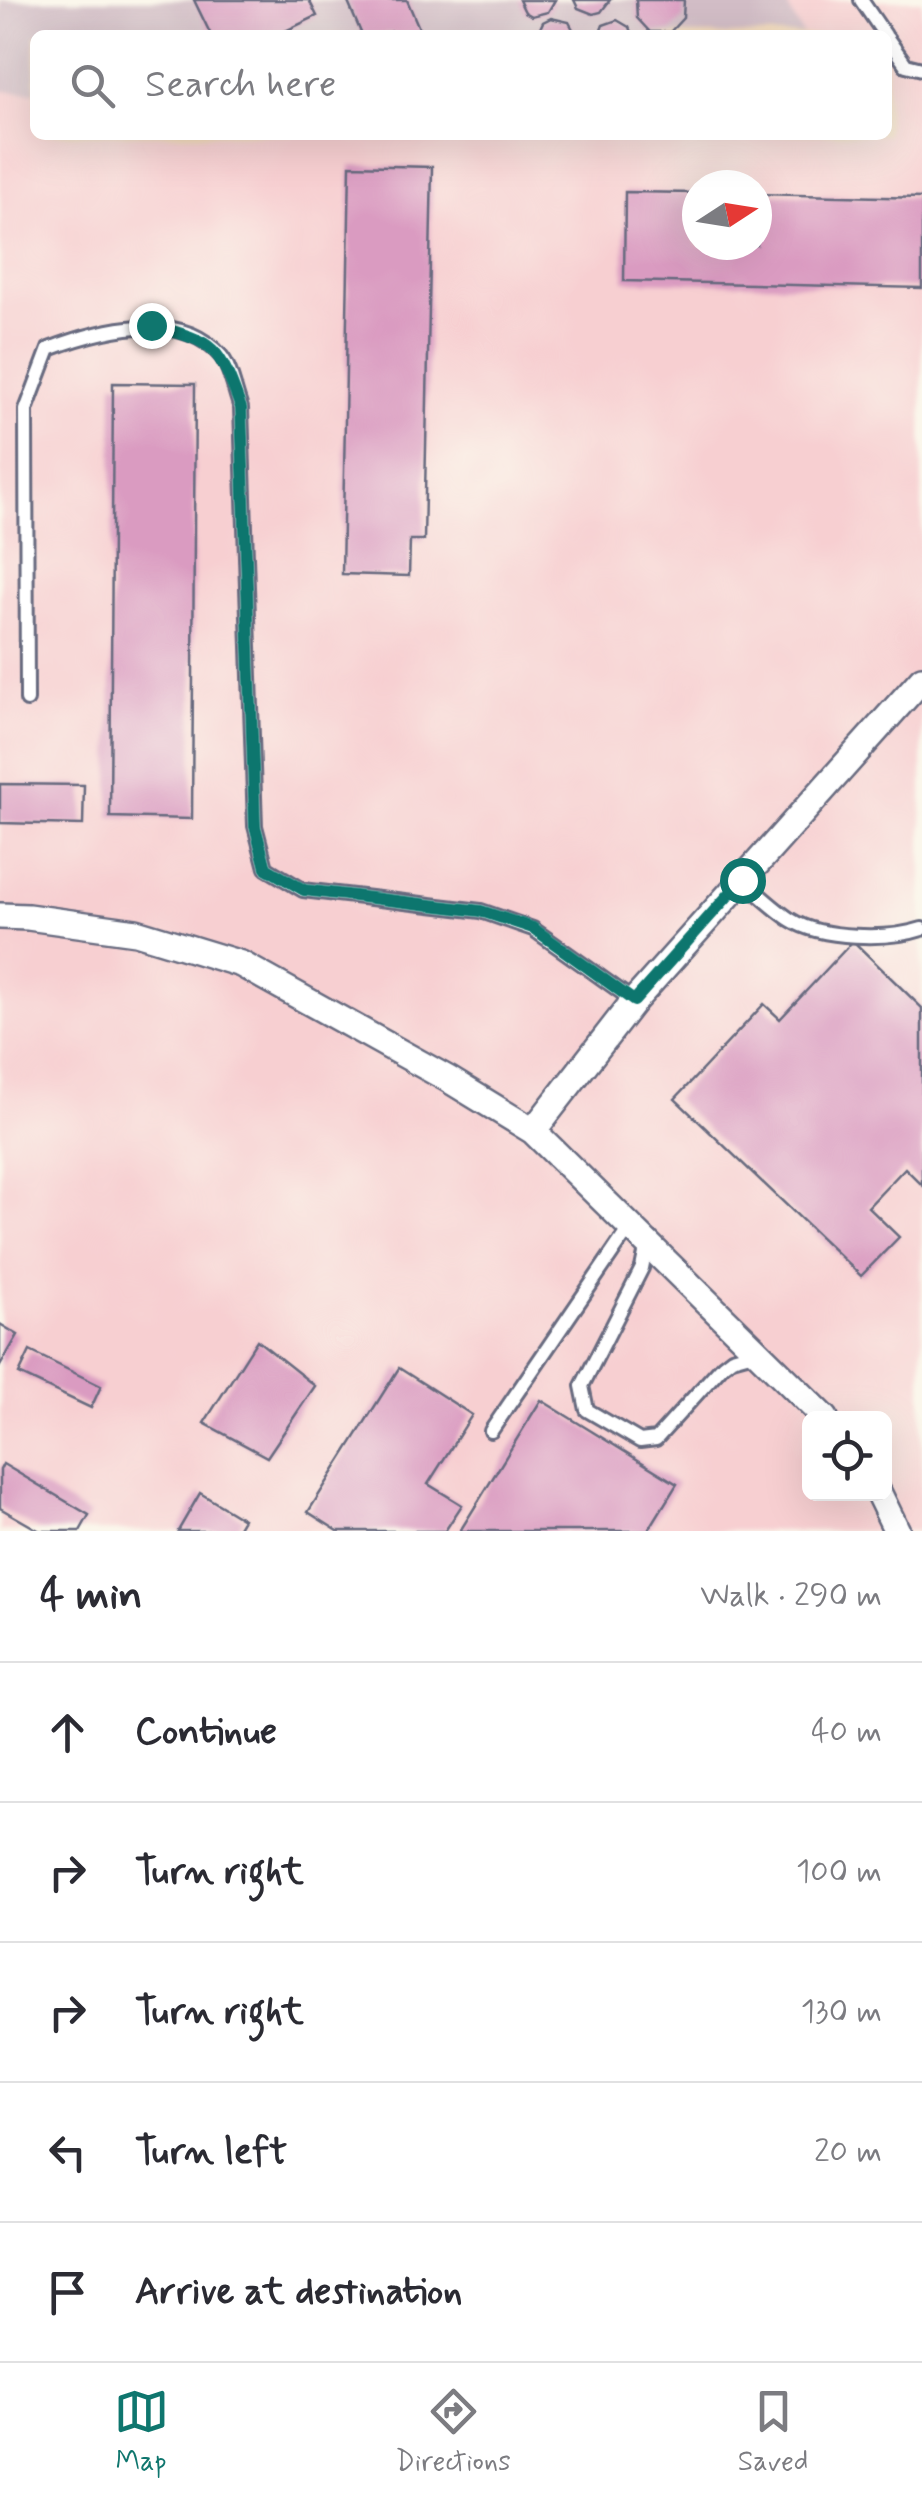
<!DOCTYPE html>
<html lang="en">
<head>
<meta charset="utf-8">
<style>
	:root { --surface:#fff; --page:#f2f2f3; --text:#2b2b33; --muted:#7c7c81; --line:#e1e1e2; --accent:#0f766e }
	body { margin:0; font-family:Mynerve,sans-serif; background:var(--page); color:var(--text) }
	.controls { position:absolute; right:30px; bottom:30px; display:grid; overflow:hidden; border-radius:15px; box-shadow:0 10px 40px #0002 }
	.controls button { width:90px; height:90px; display:grid; place-items:center; padding:0; border:0; border-bottom:2px solid var(--line); background:var(--surface); color:var(--text); font:50px sans-serif }
	.compass { position:absolute; left:682px; top:170px; width:90px; height:90px; border-radius:50%; background:var(--surface); box-shadow:0 10px 40px #0002; rotate:78deg }
	.stop { position:absolute; width:30px; height:30px; margin:-22px; border:8px solid #0f766e; border-radius:50%; background:#fff }
	.stop.end { background:#0f766e; border-color:#fff; box-shadow:0 2px 10px #0008 }
	.list { margin:0; padding:0; list-style:none }
	h2 { display:flex; justify-content:space-between; align-items:center; height:130px; margin:0; padding:0 40px; font-size:42px }
	h2 small { font-size:32px; font-weight:400; color:var(--muted) }
	.list li { display:grid; grid-template-columns:65px 1fr auto; gap:30px; align-items:center; box-sizing:border-box; height:140px; padding:0 40px; border-top:2px solid var(--line) }
	.list b { display:block; font-size:38px; white-space:nowrap }
	.list em { font-size:32px; font-style:normal; color:var(--muted) }
	.icon { flex:none; width:55px; height:55px; fill:none; stroke:currentColor; stroke-width:2; stroke-linecap:round; stroke-linejoin:round }
	.map { position:relative; flex:none; width:922px; height:1531px; overflow:hidden }
	.search { position:absolute; background:var(--surface); box-shadow:0 10px 40px #0002; left:30px; right:30px; top:30px; height:110px; display:flex; align-items:center; gap:25px; box-sizing:border-box; padding:0 35px; border-radius:15px; color:var(--muted); font-size:38px }
	.sheet { height:830px; background:var(--surface) }
	nav { display:flex; justify-content:space-around; align-items:center; box-sizing:border-box; height:140px; border-top:2px solid var(--line); background:var(--surface); font-size:28px; color:var(--muted) }
	nav a { display:grid; justify-items:center; gap:5px }
	nav .on { color:var(--accent) }
	.map>svg:first-child { display:block }
</style>
</head>
<body>
<div class="map">
<svg width="922" height="1531" viewBox="0 0 922 1531">
	<rect width="100%" height="100%" fill="#fbf7ec"/>
	<filter id="ink" filterUnits="userSpaceOnUse"><feTurbulence type="fractalNoise" baseFrequency=".01" numOctaves="2"/><feDisplacementMap in="SourceGraphic" scale="20" xChannelSelector="R" yChannelSelector="G"/><feConvolveMatrix kernelMatrix="1 2 1 2 8 2 1 2 1" color-interpolation-filters="sRGB"/></filter>
	<filter id="wash" filterUnits="userSpaceOnUse"><feTurbulence type="fractalNoise" baseFrequency=".0048" numOctaves="4" result="noise"/><feDisplacementMap in="SourceGraphic" scale="40" xChannelSelector="R" yChannelSelector="G"/><feGaussianBlur stdDeviation="2.25" result="paint"/><feColorMatrix in="noise" values="0 0 0 0 0 0 0 0 0 0 0 0 0 0 0 0 0 1.4 0 .05"/><feComposite in="paint" operator="in"/></filter>
	<g filter="url(#wash)">
		<rect width="100%" height="100%" fill="#f3dabb"/>
		<!-- built -->
		<path fill="#f7cfd1" fill-rule="evenodd" d="M0 0H922V1531H0ZM35 35H887V135H35ZM697 185H757V245H697ZM810 1418H884V1494H810Z"/>
		<!-- industrial -->
		<path fill="#d2bdc6" d="M0 0H784L803 35H35V92L0 91Z"/>
		<g id="blocks">
			<!-- building -->
			<path fill="#da9bc1" d="M194 0H309L317 16 277 35H211Z
				M347 0H407L422 35H392L391 32 383 35H362Z
				M519 0H555L548 12 532 16 525 12Z
				M574 0H610L601 12 593 14 578 8Z
				M636 0H684L683 18 670 32H650L637 18Z
				M551 18 569 22 576 35H537L543 22Z
				M617 20 629 27 632 35H599L603 25Z
				M350 165 432 167 424 540H410L409 576 342 574Z
				M625 192 697 193V245H757V194L922 198V288L624 281Z
				M113 383 195 384 192 819 110 817Z
				M0 784 84 785 83 825 0 823Z
				M853 941 922 1008V1185L905 1168 868 1207 899 1237 861 1276 675 1099 764 1004 780 1019Z
				M0 1324 18 1335 0 1366Z
				M257 1340 315 1386 267 1457 204 1423Z
				M30 1351 101 1386 91 1408 19 1374Z
				M399 1368 472 1415 428 1484 462 1505 445 1531H338L308 1512Z
				M541 1400 677 1484 648 1531H460Z
				M3 1464 89 1515 80 1531H40L0 1508V1470Z
				M200 1493 243 1519 236 1531H178Z"/>
		</g>
	</g>
	<g filter="url(#ink)">
		<use href="#blocks" fill-opacity="0" stroke="#676b7f" stroke-width="2.5"/>
		<g fill="none" stroke-linecap="round" stroke-linejoin="round">
			<defs>
				<path id="lane" d="M861 0 885 35
					M887 38 906 65 922 69
					M27 700 26 410 49 349C99 330 179 307 221 356 231 368 235 393 241 408L255 826 266 868 303 890 481 911 533 929 634 1001
					M742 880C758 893 774 909 791 920 821 939 889 940 922 929
					M647 1244 642 1268 582 1386 587 1410 640 1441 656 1439 723 1365 732 1358 757 1351
					M491 1431 630 1227"/>
				<path id="street" d="M0 916 28 917 136 932 241 964 448 1079 533 1131 825 1418
					M533 1131 634 1001 922 679
					M879 1494 897 1531"/>
			</defs>
			<!-- lane casing -->
			<use href="#lane" stroke="#676b7f" stroke-width="18"/>
			<!-- street casing -->
			<use href="#street" stroke="#676b7f" stroke-width="30"/>
			<!-- lane -->
			<use href="#lane" stroke="#fff" stroke-width="12"/>
			<!-- street -->
			<use href="#street" stroke="#fff" stroke-width="25"/>
		</g>
	</g>
	<g fill="none" stroke-linecap="round" stroke-linejoin="round" filter="url(#ink)">
		<!-- route -->
		<path stroke="#0f766e" stroke-width="12" d="M151 325C217 343 218 345 241 408L255 826 266 868 304 890 481 911 533 928 634 1001 742 880"/>
	</g>
</svg>
<div class="controls">
<button><svg class="icon" aria-label="locate" viewBox="0 0 24 24"><circle cx="12" cy="12" r="6"/><path d="M12 2v4M12 18v4M2 12h4M18 12h4"/></svg></button>
</div>
<svg class="compass" viewBox="-18 -18 36 36"><path d="M0-13l5 13h-10z" fill="#e53935"/><path d="M0 13l5-13h-10z" fill="#7c7c81"/></svg>
<div class="stop" style="left:742px;top:880px"></div>
<div class="stop end" style="left:151px;top:325px"></div>
<div class="search"><svg class="icon" aria-label="search" viewBox="0 0 24 24"><circle cx="10" cy="10" r="6"/><path d="M15 15l6 6"/></svg>Search here</div>
</div>
<section class="sheet">
<h2>4 min<small>Walk · 290 m</small></h2>
<ul class="list">
<li><svg class="icon" aria-label="ahead" viewBox="0 0 24 24"><path d="M12 20V5M6 11l6-6 6 6"/></svg><div><b>Continue</b></div><em>40 m</em></li>
<li><svg class="icon" aria-label="right" viewBox="0 0 24 24"><path d="M7 20v-9h11M14 6l5 5-5 5"/></svg><div><b>Turn right</b></div><em>100 m</em></li>
<li><svg class="icon" aria-label="right" viewBox="0 0 24 24"><path d="M7 20v-9h11M14 6l5 5-5 5"/></svg><div><b>Turn right</b></div><em>130 m</em></li>
<li><svg class="icon" aria-label="left" viewBox="0 0 24 24"><path d="M17 20v-9H6M10 6l-5 5 5 5"/></svg><div><b>Turn left</b></div><em>20 m</em></li>
<li><svg class="icon" aria-label="arrive" viewBox="0 0 24 24"><path d="M6 21V4h12l-3 4 3 4H6"/></svg><div><b>Arrive at destination</b></div></li>
</ul>
</section>
<nav>
<a class="on"><svg class="icon" aria-label="map" viewBox="0 0 24 24"><path d="M3 6l6-2 6 2 6-2v14l-6 2-6-2-6 2zM9 4v14M15 6v14"/></svg>Map</a>
<a><svg class="icon" aria-label="directions" viewBox="0 0 24 24"><path d="M12 3l9 9-9 9-9-9zM9 14v-3h6M13 9l2 2-2 2"/></svg>Directions</a>
<a><svg class="icon" aria-label="saved" viewBox="0 0 24 24"><path d="M7 4h10v16l-5-4-5 4z"/></svg>Saved</a>
</nav>
</body>
</html>
